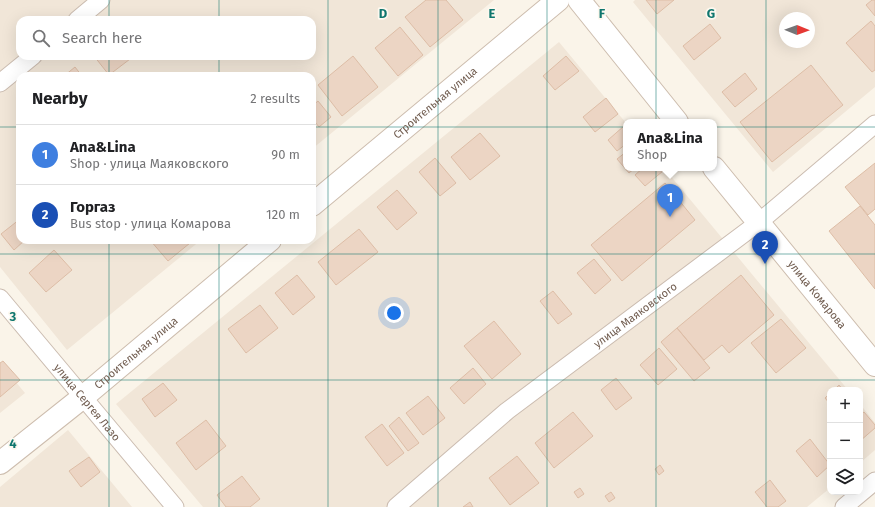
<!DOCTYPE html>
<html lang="en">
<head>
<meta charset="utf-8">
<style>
	:root { --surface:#fff; --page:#f6f6f6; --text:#202124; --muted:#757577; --line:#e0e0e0; --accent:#db2777 }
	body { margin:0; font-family:"Fira Sans",sans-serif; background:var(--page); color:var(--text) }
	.controls { position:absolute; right:12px; bottom:12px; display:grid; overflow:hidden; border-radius:8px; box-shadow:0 4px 16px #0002 }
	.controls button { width:36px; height:36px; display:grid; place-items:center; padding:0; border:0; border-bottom:1px solid var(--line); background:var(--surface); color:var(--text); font:20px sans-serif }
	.compass { position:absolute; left:779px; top:12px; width:36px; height:36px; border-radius:50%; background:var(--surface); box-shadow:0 4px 16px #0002; rotate:91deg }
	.you { position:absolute; left:394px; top:313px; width:14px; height:14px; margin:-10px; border:3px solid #fff; border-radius:50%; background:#1a73e8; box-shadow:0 0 0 6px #1a73e833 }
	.badge { display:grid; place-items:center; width:26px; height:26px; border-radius:50%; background:var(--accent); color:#fff; font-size:13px; font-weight:700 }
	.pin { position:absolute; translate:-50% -33px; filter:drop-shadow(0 1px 2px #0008) }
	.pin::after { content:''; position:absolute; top:21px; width:14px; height:12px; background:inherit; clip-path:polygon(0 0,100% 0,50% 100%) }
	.popup { position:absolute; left:623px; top:119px; width:94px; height:52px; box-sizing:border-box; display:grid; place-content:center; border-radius:8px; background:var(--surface); filter:drop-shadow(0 1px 3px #0005); font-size:13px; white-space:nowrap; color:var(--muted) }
	.popup b { font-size:15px; color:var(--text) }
	.popup::after { content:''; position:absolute; left:50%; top:100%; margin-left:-8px; border:8px solid transparent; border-top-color:var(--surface) }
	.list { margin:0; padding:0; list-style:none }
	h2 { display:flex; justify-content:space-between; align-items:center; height:52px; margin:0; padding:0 16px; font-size:17px }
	h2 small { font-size:13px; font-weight:400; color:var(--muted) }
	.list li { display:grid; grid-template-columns:26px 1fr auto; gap:12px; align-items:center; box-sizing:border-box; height:60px; padding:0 16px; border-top:1px solid var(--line) }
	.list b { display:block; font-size:15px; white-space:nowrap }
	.list p { margin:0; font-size:13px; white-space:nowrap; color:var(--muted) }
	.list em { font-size:13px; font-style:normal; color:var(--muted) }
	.icon { flex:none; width:22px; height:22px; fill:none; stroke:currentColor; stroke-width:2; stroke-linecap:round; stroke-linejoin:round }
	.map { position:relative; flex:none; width:875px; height:507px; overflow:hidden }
	.search { position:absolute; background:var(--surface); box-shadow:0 4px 16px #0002; left:16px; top:16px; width:300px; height:44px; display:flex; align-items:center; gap:10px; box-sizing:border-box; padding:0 14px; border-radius:12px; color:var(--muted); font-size:15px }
	.panel { position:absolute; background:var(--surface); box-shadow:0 4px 16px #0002; left:16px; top:72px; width:300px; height:172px; border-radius:12px }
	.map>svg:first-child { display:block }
</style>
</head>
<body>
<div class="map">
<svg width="875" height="507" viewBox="0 0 875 507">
	<rect width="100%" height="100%" fill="#faf4e9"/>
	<!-- residential -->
	<path fill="#f1e6d8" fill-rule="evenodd" d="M0 0H494L312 149V76H20V240H201L67 350 0 267ZM20 20H312V56H20Z
		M635 0H875V87L773 172 633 2ZM785 18H809V42H785Z
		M559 42 626 123V168H664L848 390H830V488L807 507H203L116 404Z
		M0 363 25 393 0 413Z
		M860 404 875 423V450L860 463Z
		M68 430 132 507H0V487Z"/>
	<!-- building -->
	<path fill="#ecd5c4" stroke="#ddbda6" d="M426 0H446L463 20 430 47 405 17Z
		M646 0H674L657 14Z
		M872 0H875V16L866 5Z
		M871 21 875 26V70L872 72 846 43Z
		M710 24 721 38 694 60 683 46Z
		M400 27 423 55 398 76 375 48Z
		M94 56H134L109 75Z
		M353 56 378 87 342 116 318 85Z
		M566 56 579 71 555 90 543 76Z
		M811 65 843 105 772 162 740 122Z
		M75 67 82 76H64Z
		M745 73 757 89 735 107 722 92Z
		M606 98 618 114 595 132 583 117Z
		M318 101 331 117 319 127 312 118V106Z
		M624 126 626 129V144L617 151 608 140Z
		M480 133 500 156 470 180 451 157Z
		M626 152V168H635L629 173 617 159Z
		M435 158 456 183 440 196 419 172Z
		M875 163V209L868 215 845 187Z
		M643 168H660L663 171 645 186 635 175Z
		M665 183 695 220 622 281 591 245Z
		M397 190 417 213 397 230 377 207Z
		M860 206 875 225V289L829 231Z
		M20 219V240H25L14 250 1 234Z
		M359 229 378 252 336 285 318 262Z
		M150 240H188L190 243 168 261Z
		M54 250 72 270 46 292 29 273Z
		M594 259 611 280 595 294 577 273Z
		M297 275 315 297 293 315 275 293Z
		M741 275 774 315 729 353 722 345 704 360 677 328Z
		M553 291 572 314 558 324 540 301Z
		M260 305 278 328 246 353 228 329Z
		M781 319 806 348 776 373 751 343Z
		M494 321 521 354 492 379 464 346Z
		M677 328 710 368 694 381 661 342Z
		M659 348 677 369 658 385 640 365Z
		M3 361 20 380 0 397V363Z
		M473 368 486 384 464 404 450 388Z
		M616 378 632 398 616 410 601 390Z
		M163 383 177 400 155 417 142 399Z
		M839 385 843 390H834Z
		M830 393V404L825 398Z
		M428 396 445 418 423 435 406 413Z
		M573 412 593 436 554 468 535 443Z
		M864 412 875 425V428L860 441V415Z
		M399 417 419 443 408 451 389 426Z
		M206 420 226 446 196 470 176 443Z
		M382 424 404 453 387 466 365 437Z
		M810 439 830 465 817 477 796 451Z
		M517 456 539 483 510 505 489 478Z
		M89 457 100 472 81 487 69 471Z
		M660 465 664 471 659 475 655 469Z
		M242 476 260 499 250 507H226L217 495Z
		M770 480 786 501 778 507H767L755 492Z
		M580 488 584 494 578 498 574 492Z
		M611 492 615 498 609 502 605 496Z
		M470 502 473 507H463Z"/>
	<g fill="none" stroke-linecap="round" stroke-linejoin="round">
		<defs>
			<g id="street">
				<path d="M77 20 101 0"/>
				<path d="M0 83 33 56"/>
				<path id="s1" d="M0 298 175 507"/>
				<path id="s2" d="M396 507 507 411 758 223 875 124"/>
				<path d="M844 507 875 481"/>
			</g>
			<g id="secondary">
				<path d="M579 0 677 122"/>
				<path id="s3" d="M714 168 875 365"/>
				<path id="s4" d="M312 205 558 0"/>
				<path id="s5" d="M0 463 83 397 270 240"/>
			</g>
		</defs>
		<!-- street casing -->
		<use href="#street" stroke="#cbbcb0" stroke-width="19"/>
		<!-- secondary casing -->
		<use href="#secondary" stroke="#cdbdae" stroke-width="24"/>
		<!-- street -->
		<use href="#street" stroke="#fff" stroke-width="17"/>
		<!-- secondary -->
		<use href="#secondary" stroke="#fff" stroke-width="22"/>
	</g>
	<!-- grid -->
	<path fill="none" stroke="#0f766e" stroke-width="1" stroke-opacity="0.55" d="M109 0V20M219 0V20M328 0V507M438 0V507M547 0V507M656 0V507M766 0V507M109 56V76M219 56V76M0 127H20M312 127H875M109 240V507M219 240V507M0 254H875M0 380H875"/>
	<g text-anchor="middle" stroke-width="3.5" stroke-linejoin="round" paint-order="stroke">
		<!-- street labels -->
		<g font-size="11" fill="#715d50" stroke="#fdf8ef">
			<text dy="4" stroke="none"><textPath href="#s4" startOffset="160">Строительная улица</textPath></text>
			<text dy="4" stroke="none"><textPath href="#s3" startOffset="163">улица Комарова</textPath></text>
			<text dy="4" stroke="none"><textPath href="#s2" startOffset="307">улица Маяковского</textPath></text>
			<text dy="4" stroke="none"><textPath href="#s5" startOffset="175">Строительная улица</textPath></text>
			<text dy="4" stroke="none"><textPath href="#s1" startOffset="136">улица Сергея Лазо</textPath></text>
		</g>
	</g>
	<g font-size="13" text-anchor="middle" font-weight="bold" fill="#0f766e" stroke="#fdf8ef" stroke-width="3.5" stroke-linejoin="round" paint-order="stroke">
		<text x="383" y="18">D</text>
		<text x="492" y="18">E</text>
		<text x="602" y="18">F</text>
		<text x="711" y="18">G</text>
		<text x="13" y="321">3</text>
		<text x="13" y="448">4</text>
	</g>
</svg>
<div class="controls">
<button>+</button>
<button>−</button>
<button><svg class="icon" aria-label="layers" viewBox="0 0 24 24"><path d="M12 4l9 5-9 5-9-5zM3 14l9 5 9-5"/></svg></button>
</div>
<svg class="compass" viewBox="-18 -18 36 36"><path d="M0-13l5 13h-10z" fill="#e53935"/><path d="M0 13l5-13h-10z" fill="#757577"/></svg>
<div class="you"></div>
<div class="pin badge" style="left:670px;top:217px;background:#3f7fe0">1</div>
<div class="popup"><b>Ana&amp;Lina</b>Shop</div>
<div class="pin badge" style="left:765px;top:264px;background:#1a4fb4">2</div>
<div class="search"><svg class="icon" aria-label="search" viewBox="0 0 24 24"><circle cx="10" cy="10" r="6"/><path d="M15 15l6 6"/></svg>Search here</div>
<section class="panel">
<h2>Nearby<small>2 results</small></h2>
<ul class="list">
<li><span class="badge" style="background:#3f7fe0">1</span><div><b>Ana&amp;Lina</b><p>Shop · улица Маяковского</p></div><em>90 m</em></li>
<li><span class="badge" style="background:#1a4fb4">2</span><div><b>Горгаз</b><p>Bus stop · улица Комарова</p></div><em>120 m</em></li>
</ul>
</section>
</div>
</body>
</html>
